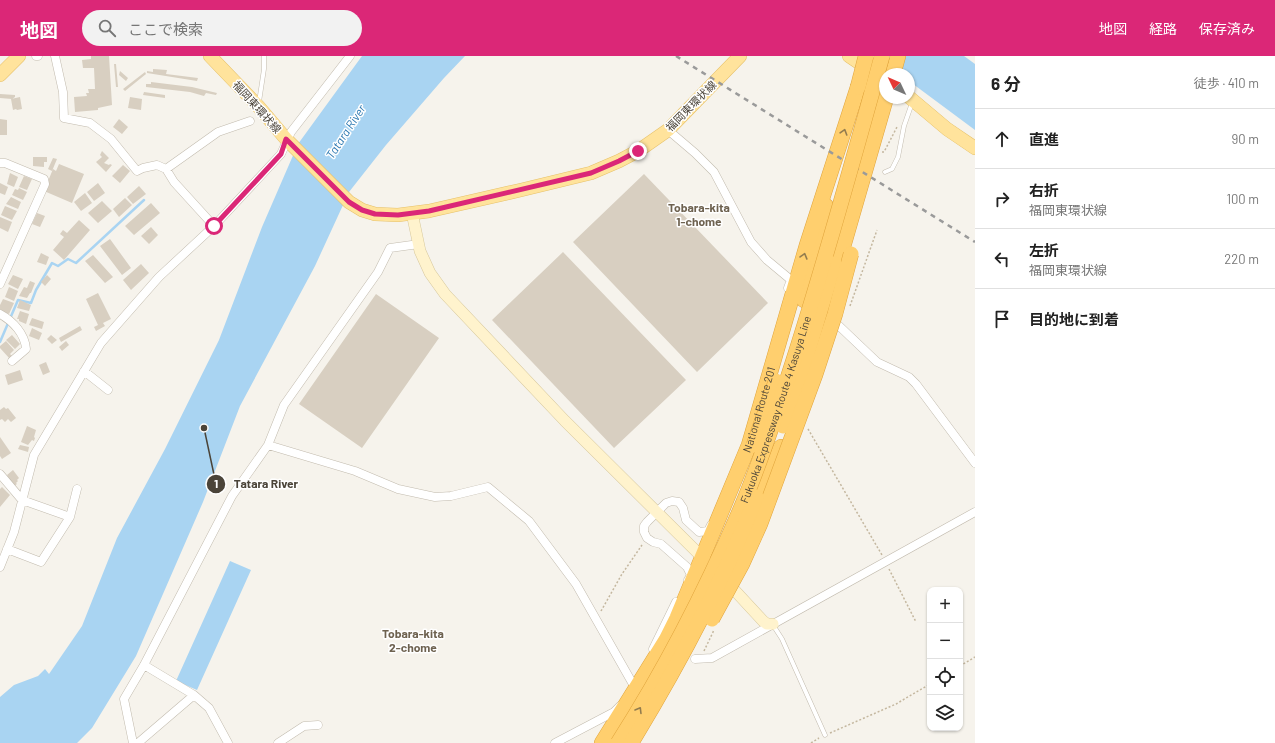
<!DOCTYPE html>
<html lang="ja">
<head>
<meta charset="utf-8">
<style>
	:root { --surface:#fff; --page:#f2f2f2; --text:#222; --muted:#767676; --line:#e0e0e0; --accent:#db2777 }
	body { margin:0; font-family:Barlow,"Noto Sans JP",sans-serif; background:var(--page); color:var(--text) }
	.controls { position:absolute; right:12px; bottom:12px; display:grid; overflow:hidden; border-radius:8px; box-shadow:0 1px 3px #0004 }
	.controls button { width:36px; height:36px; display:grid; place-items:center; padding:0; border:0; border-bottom:1px solid var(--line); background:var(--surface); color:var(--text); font:20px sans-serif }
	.compass { position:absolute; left:879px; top:12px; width:36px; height:36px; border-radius:50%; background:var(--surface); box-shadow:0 1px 3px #0004; rotate:314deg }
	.stop { position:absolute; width:12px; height:12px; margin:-9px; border:3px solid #db2777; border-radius:50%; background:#fff }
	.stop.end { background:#db2777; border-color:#fff; box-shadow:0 1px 4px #0008 }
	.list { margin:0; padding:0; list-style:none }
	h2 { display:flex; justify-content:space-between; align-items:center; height:52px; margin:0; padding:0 16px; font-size:17px }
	h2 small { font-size:13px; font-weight:400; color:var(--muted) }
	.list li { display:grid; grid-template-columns:26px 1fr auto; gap:12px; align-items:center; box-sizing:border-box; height:60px; padding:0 16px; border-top:1px solid var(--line) }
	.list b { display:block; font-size:15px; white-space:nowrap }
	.list p { margin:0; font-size:13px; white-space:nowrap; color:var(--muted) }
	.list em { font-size:13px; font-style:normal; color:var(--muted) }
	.icon { flex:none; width:22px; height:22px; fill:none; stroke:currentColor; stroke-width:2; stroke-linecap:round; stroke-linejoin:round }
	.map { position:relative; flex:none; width:975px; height:687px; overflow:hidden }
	header { display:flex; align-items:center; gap:24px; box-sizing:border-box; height:56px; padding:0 20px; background:var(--accent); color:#fff }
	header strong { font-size:19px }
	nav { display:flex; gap:22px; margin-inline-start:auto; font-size:14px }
	.search { width:280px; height:36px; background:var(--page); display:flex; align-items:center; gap:10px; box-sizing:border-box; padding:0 14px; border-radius:22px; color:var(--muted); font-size:15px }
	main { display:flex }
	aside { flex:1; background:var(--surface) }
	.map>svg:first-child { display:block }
</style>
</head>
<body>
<header>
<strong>地図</strong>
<div class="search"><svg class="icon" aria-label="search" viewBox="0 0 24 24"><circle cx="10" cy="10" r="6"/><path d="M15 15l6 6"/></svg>ここで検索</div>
<nav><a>地図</a><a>経路</a><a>保存済み</a></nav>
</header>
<main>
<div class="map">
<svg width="975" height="687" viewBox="0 0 975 687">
	<rect width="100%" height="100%" fill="#f6f3ec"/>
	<!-- water -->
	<path fill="#a9d4f2" d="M362 0H465L444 22 386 89 349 136 315 210 240 350 203 446 136 600 92 672 77 687H0V641L14 629 38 620 45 613 49 618 82 570 117 482 165 393 219 284 262 171 298 88Z
		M875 0H964L975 8V74L909 25V18H899Z
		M230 505 251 514 197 634 176 625Z"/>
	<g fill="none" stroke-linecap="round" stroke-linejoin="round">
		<!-- stream -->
		<path stroke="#a9d4f2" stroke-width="2.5" d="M0 286 18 244 31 247 36 234 52 207 58 210 68 203 76 207 144 144"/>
	</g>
	<!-- building -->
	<path fill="#d8cfc1" d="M91 0H109L112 49 98 52V54L75 56 74 41 87 40 86 37H89L88 33H95L94 12H83L82 4 91 3Z
		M114 8H116L118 31H116Z
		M153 13 167 14 166 18 198 22 197 25 147 17V15L153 16Z
		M120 15 128 22 126 25 119 19Z
		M145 16 146 18 125 35 123 33Z
		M151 26 192 31 217 37 216 39 206 37 204 40 190 36 146 31V28H151Z
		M144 36 165 39V42L143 39Z
		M0 38 15 39V41L12 43 0 42Z
		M20 41 22 53 17 54 16 53 13 54 11 43Z
		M130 41 142 43 141 54 128 52Z
		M0 63 7 64V79H0Z
		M119 63 128 71 122 78 113 71Z
		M102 95 109 102 104 107 109 109 110 108 112 109 106 116 96 106 102 101 100 99Z
		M33 101H47V106H44V111L33 110Z
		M53 102 57 103 52 115 48 113Z
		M59 108 84 118 72 147 44 135 53 113 56 115Z
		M123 109 130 115 120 127 112 120Z
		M10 117 18 121 14 131 7 128Z
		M644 118 768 247 697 316 573 186Z
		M24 120 32 123 27 134 19 131Z
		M0 127 8 131 5 139 0 137Z
		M98 127 105 137 94 145 87 136Z
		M139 130 146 138 133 148 127 141Z
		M19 132 27 136 23 144 12 139 15 133 18 134Z
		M85 137 92 147 81 155 74 146Z
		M11 141 21 146 18 153 6 148Z
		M125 142 132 149 119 161 113 153Z
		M102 145 112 155 98 167 88 157Z
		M151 147 160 157 134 179 125 170Z
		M5 150 17 155 12 164 1 159Z
		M37 157 45 160 40 171 32 168Z
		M0 161 12 166 8 176 0 172Z
		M79 164 90 174 64 204 53 194 64 181 60 178 63 174 67 177Z
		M151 171 158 179 149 188 141 180Z
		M110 183 131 212 122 219 100 190Z
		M563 196 686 324 614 392 492 264Z
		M41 197 49 201 46 209 37 206Z
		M93 199 113 221 105 227 85 205Z
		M141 208 149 217 131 234 123 224Z
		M13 219 23 223 18 233 8 228Z
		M47 219 51 223 45 230 41 226Z
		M30 225 35 227 31 237H30L27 242 19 240 24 231 27 232Z
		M9 231 18 235 14 245 5 241Z
		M98 237 111 263 103 267 105 270 96 275 94 271 98 269 86 243Z
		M376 238 439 282 362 392 299 348Z
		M3 243 14 247 9 258 0 254V249Z
		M20 244 31 249 29 255 17 252Z
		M20 255 29 258 26 268 19 265V263H17Z
		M32 262 44 266 42 273 29 269Z
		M80 270 82 274 61 286 59 282Z
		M32 272 42 277 39 284 29 280Z
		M12 279 20 288 15 293 6 284Z
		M51 279 57 284 52 288 47 283Z
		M6 285 14 294 10 298 12 300 10 303 0 292V290Z
		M66 285 69 289 62 295 59 291Z
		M46 306 50 316 43 319 39 309Z
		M20 314 23 324 8 329 5 319Z
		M4 351 6 353 8 352 16 362 11 366 8 363 5 366 2 363 0 364V354Z
		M27 370 36 374 34 381 35 382 34 385 32 384 28 389 21 386Z
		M0 381 11 397 2 403 0 400Z
		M20 389 29 391 28 396 18 393Z
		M13 414 19 422 17 424 18 425 16 427 17 428 14 430 7 419Z
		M2 431 10 439 0 451V433Z"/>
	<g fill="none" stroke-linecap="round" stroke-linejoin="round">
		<defs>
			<path id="lane" d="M259 46 264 13V0
				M885 116 892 113 898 101 904 70 912 47
				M773 569 782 583 825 679"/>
			<path id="street" d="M36 0H38
				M55 0 63 36 64 62 90 67 111 83 137 115 143 112 157 109 166 113 174 126 214 170
				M668 74 695 97 714 116 751 186 767 204 791 224 788 232
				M0 107H5L44 123 45 128 0 228
				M166 113 218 76 250 65
				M0 258C13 265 25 278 26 293L12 305
				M837 268 877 306 909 321 916 328 975 407
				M84 315 108 334
				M268 389 355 415 398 433 435 441 451 440 488 431 529 465 576 528 634 630
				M0 418 22 444 70 461
				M7 493 41 506 70 461 77 433
				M0 511 14 476 34 399 101 287 159 221 214 170 281 98 291 76 350 0
				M688 524 691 519 687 511 661 488 653 486 647 482 644 476V470L647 466 666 447 672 445 679 446 683 452 686 464 699 476 708 475 711 469
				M653 593 676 546
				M695 603 712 602 975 456
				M144 609 194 639
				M133 687 124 643 144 609 232 440 268 389 284 349 378 216 390 192 419 188
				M138 687 194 639 209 652 228 687
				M278 687 304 670 318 669
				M555 687 614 656 620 650"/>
			<path id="secondary" d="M412 157 420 195 430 217 445 238 565 365 707 506
				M726 525 763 565 767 568H773"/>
			<path id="primary" d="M210 0 258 50 286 83 349 146 362 154 375 158 398 159 429 155 521 134 591 117 619 105 638 95 668 74 740 0
				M849 0 871 15
				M0 19 19 0
				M909 41 947 73 975 92"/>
			<g id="highway">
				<path d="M893 18 898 0"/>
				<path d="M881 41 885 27"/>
				<path d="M834 222 886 42"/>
				<path d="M804 244 823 184 826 150"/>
				<path d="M755 456 781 391"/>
				<path id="s1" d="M602 687 666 584 677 562 749 389 807 189 858 31"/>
			</g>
		</defs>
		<!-- lane casing -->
		<use href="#lane" stroke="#c2bbae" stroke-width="5"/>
		<!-- street casing -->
		<use href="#street" stroke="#c2bbae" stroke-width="9"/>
		<!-- secondary casing -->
		<use href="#secondary" stroke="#d6c79b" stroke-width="12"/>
		<!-- primary casing -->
		<use href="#primary" stroke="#e6c16a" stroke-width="14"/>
		<!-- highway casing -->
		<use href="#highway" stroke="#e0a43c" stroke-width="16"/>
		<!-- path -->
		<path stroke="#c4b79f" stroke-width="1.5" stroke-dasharray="2 2" stroke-linecap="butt" d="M882 96H884L897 71
			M850 250 877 174
			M808 373 882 499
			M889 513 916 566
			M601 555 622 518 642 489
			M704 595 714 574
			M960 610 975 601
			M830 677 896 648 930 628
			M811 687 819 682"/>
		<!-- lane -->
		<use href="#lane" stroke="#fff" stroke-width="4"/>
		<!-- street -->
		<use href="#street" stroke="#fff" stroke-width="8"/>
		<!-- secondary -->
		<use href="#secondary" stroke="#fff3cd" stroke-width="11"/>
		<!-- primary -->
		<use href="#primary" stroke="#ffe39c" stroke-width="13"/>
		<!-- highway -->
		<use href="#highway" stroke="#ffcf6e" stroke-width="15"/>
		<!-- rail -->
		<path stroke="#9a9a9a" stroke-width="2.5" stroke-dasharray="5 5" stroke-linecap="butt" d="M676 0 975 186"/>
		<defs>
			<g id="highway-bridge">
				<path d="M858 31 866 0"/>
				<path d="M783 370 800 321 834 208"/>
				<path d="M754 389 776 325"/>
				<path d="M712 563 742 508 760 468 815 319 835 258 851 198"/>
				<path id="s2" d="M618 687C666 612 707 532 742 450 762 402 778 353 794 303 826 203 854 101 882 0"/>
				<path d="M631 687C679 608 723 527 756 441"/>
			</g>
		</defs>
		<!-- highway-bridge casing -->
		<use href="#highway-bridge" stroke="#e0a43c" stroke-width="16" stroke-linecap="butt"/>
		<!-- highway-bridge -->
		<use href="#highway-bridge" stroke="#ffcf6e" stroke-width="15"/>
	</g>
	<!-- one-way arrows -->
	<defs><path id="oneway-chevron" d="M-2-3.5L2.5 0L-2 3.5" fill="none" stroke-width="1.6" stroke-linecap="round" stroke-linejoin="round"/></defs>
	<g stroke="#937c4e">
		<use href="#oneway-chevron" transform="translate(844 76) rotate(-73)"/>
		<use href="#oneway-chevron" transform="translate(804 200) rotate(-74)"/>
		<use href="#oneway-chevron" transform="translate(639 654) rotate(-59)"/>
	</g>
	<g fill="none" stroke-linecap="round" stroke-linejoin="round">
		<!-- route -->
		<path stroke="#db2777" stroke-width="5" d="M214 170 281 98 286 83 349 146 362 154 375 158 398 159 429 155 591 117 619 105 638 95"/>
	</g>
	<g text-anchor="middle" stroke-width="3" stroke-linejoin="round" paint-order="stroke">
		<!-- street labels -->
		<g font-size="11" fill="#4b4439" stroke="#fff">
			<text transform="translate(691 50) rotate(-45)" y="4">福岡東環状線</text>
			<text transform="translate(257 51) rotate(48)" y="4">福岡東環状線</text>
			<text dy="4" stroke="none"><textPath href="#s1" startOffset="370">National Route 201</textPath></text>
			<text dy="4" stroke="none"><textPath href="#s2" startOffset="370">Fukuoka Expressway Route 4 Kasuya Line</textPath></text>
		</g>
		<!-- water labels -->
		<g font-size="12" font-style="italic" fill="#2e7ab2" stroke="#fff">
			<text transform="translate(346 76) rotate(-57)" y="4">Tatara River</text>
		</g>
		<!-- neighbourhood labels -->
		<g font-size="12" font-weight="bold" fill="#6e6250" stroke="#fff">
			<text x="699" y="156">Tobara-kita<tspan x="699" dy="14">1-chome</tspan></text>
			<text x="413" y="582">Tobara-kita<tspan x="413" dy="14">2-chome</tspan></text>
		</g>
	</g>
	<!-- callouts -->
	<path fill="none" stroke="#4b4439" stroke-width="1.5" d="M204 372L216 428"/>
	<g fill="#4b4439" stroke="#fff" stroke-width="1.5">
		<circle cx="204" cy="372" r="4"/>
		<circle cx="216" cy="428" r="10"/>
	</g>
	<g font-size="12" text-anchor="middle" font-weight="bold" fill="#fff">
		<text x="216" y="432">1</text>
	</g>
	<g font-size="12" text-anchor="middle" font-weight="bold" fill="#4b4439" stroke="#fff" stroke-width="3" stroke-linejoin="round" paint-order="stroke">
		<text x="266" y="432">Tatara River</text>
	</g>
</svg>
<div class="controls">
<button>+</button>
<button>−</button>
<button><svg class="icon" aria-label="locate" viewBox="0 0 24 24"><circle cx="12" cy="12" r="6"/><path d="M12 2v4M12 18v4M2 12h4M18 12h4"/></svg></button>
<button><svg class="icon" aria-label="layers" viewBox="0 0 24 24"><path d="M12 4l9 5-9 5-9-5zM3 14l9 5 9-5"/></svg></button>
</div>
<svg class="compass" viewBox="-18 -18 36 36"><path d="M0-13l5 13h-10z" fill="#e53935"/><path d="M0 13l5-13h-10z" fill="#767676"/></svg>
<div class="stop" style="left:214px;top:170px"></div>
<div class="stop end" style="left:638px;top:95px"></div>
</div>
<aside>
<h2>6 分<small>徒歩 · 410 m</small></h2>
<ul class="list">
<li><svg class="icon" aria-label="ahead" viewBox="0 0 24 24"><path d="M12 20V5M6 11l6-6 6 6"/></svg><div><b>直進</b></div><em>90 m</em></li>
<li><svg class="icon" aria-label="right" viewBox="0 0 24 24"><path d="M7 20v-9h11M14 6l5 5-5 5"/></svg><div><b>右折</b><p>福岡東環状線</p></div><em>100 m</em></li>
<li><svg class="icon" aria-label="left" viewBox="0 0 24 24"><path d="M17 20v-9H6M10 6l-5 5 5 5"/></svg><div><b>左折</b><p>福岡東環状線</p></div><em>220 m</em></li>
<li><svg class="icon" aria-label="arrive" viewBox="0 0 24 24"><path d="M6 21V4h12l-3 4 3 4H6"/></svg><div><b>目的地に到着</b></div></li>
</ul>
</aside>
</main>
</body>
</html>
